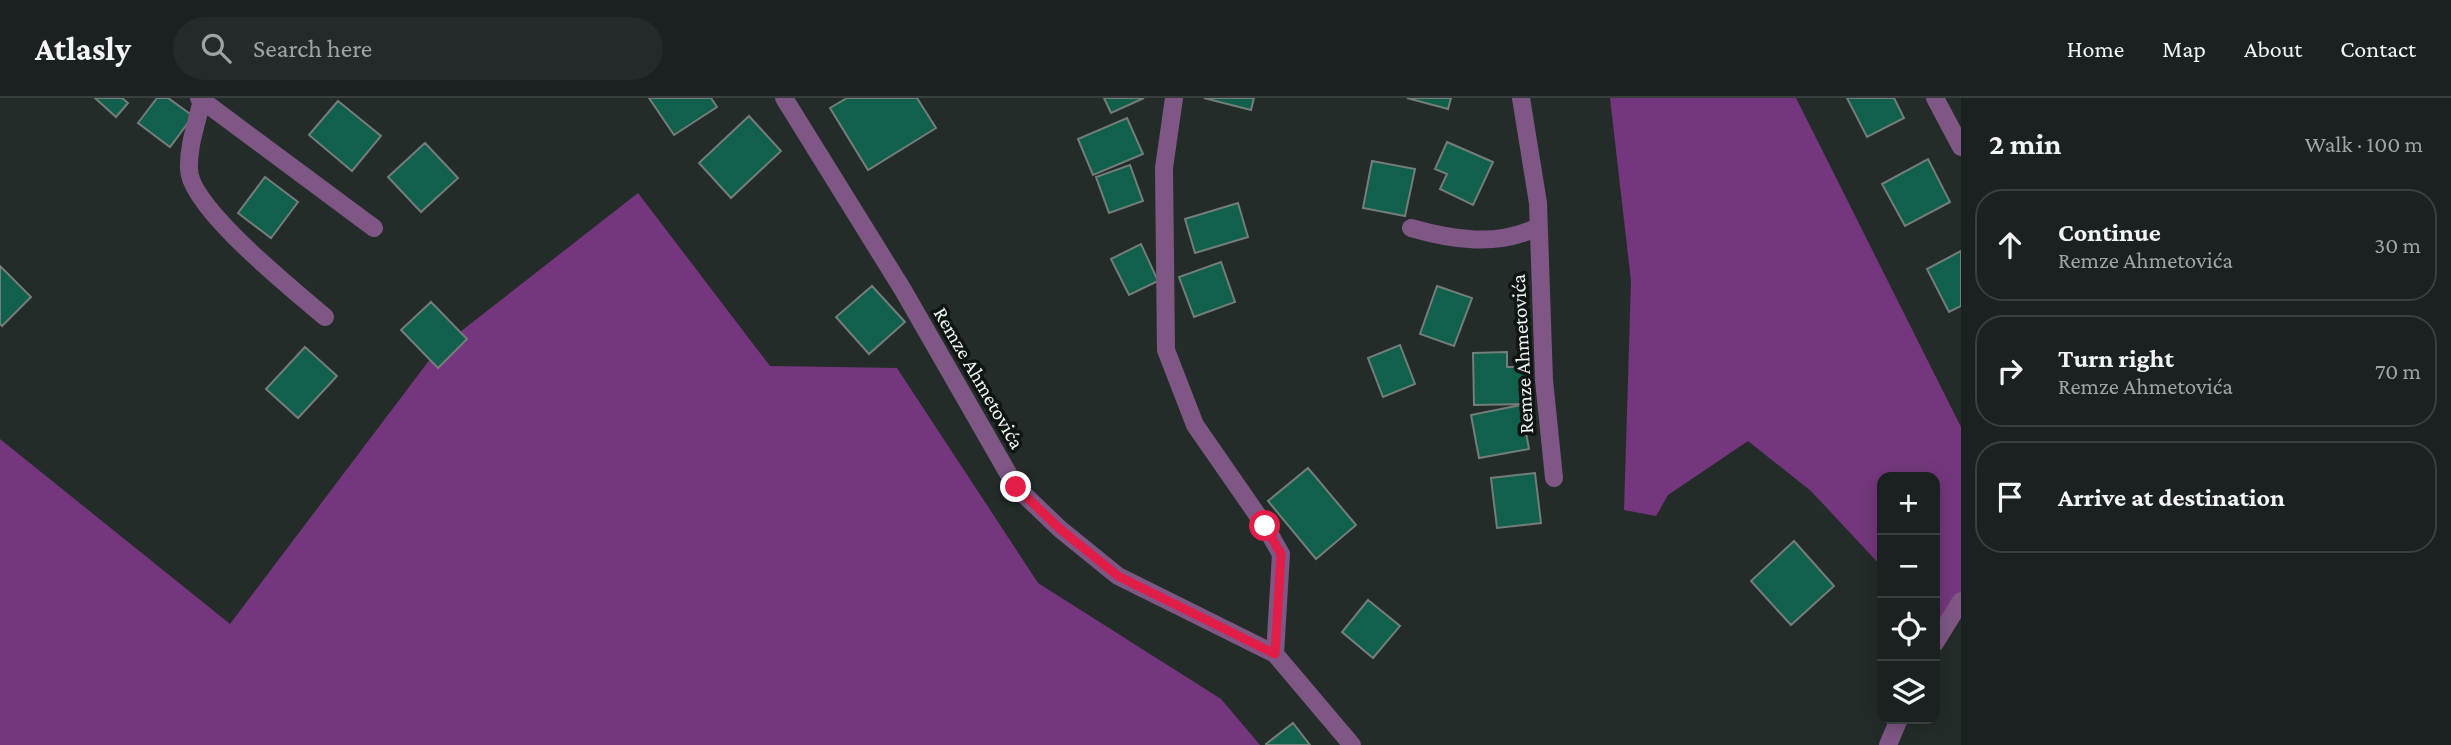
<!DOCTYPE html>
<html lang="en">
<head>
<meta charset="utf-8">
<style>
	:root { --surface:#1b2120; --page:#242929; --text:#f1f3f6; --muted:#a0a3a5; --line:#393e3e }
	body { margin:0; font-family:"Crimson Pro",serif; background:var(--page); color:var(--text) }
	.controls { position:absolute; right:21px; bottom:21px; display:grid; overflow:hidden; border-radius:14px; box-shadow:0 4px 18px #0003 }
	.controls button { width:63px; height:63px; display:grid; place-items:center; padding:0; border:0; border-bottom:2px solid var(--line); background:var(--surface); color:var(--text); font:35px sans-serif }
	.stop { position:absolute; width:21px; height:21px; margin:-16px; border:5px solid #e11d48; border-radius:50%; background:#fff }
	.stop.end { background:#e11d48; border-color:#fff; box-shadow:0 2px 7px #0008 }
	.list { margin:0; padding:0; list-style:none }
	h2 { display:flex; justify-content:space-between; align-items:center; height:91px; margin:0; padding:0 28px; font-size:30px }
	h2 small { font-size:23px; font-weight:400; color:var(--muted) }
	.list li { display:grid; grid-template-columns:46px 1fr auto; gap:21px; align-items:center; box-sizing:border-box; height:112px; margin:0 14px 14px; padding:0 14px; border:2px solid var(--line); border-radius:28px }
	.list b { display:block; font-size:26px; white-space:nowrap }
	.list p { margin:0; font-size:23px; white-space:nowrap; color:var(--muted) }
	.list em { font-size:23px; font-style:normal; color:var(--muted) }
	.icon { flex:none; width:38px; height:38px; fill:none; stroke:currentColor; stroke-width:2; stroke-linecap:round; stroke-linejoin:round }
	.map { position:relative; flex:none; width:1961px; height:647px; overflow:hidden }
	header { display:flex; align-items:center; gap:42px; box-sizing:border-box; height:98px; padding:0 35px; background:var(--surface); border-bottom:2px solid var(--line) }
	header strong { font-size:33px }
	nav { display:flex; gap:38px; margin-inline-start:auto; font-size:24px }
	.search { width:490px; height:63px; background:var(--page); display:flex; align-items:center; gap:18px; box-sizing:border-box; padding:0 24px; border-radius:38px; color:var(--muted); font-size:26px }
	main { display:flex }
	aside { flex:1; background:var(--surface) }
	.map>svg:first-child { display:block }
</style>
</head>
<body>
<header>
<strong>Atlasly</strong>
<div class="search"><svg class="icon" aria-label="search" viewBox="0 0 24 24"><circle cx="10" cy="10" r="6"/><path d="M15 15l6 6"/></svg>Search here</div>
<nav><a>Home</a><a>Map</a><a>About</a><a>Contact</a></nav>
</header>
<main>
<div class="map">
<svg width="1961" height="647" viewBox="0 0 1961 647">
	<rect width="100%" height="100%" fill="#242c2a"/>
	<!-- forest -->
	<path fill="#74377d" d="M1610 0H1796L1961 329V503L1942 533 1935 525V379H1882V469L1811 393 1748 343 1668 397 1656 418 1624 412 1631 183Z
		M638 95 770 268 897 270 1038 485 1221 601 1260 647H0V341L230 526 437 252Z"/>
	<!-- building -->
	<path fill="#115f4d" stroke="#737d79" stroke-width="2" d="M95 0H122L128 5 116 19Z
		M157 0H168L193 18 170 49 138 25Z
		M649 0H711L717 9 674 37Z
		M847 0H917L936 30 868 72 830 10Z
		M1104 0H1144L1111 15Z
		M1204 0H1254L1251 12Z
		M1407 0H1451L1448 11Z
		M1847 0H1894L1904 20 1867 39Z
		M338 3 381 38 352 73 309 37Z
		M749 18 781 53 731 100 699 65Z
		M1127 20 1143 56 1093 77 1078 41Z
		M1447 44 1493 64 1473 107 1440 91 1447 76 1435 71Z
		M425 45 458 80 421 114 388 79Z
		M1928 61 1950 104 1905 128 1882 86Z
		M1372 63 1415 71 1405 118 1363 110Z
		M1130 67 1143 103 1109 115 1096 79Z
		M265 79 298 104 271 140 238 115Z
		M1238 105 1248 139 1195 155 1185 121Z
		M1141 146 1158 183 1129 197 1111 161Z
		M1961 153V208L1949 214 1927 171Z
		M1221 164 1235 204 1194 219 1179 179Z
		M0 168 31 199 2 228 0 226Z
		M872 188 905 224 869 256 836 219Z
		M1437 188 1472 200 1454 248 1420 236Z
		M431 204 467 241 438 270 401 232Z
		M1400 247 1415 286 1383 299 1368 260Z
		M305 249 337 278 298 320 266 291Z
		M1507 254V269H1529L1530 306 1474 307 1473 255Z
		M1521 307 1529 351 1479 360 1471 317Z
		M1308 370 1356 427 1316 461 1268 403Z
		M1535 375 1541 425 1497 430 1491 380Z
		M1794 443 1834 488 1791 527 1751 483Z
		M1368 502 1400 528 1373 560 1342 534Z
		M1293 625 1310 647H1267L1266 646Z"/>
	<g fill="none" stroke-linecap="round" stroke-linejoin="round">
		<!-- minor -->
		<path stroke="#7f5785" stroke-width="18" d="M199 0 374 130
			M784 0 903 192 1016 389 1060 431 1118 478 1275 556 1352 647
			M1174 0 1164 70 1166 252 1195 327 1265 428 1281 456 1275 556
			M1521 0 1538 105 1544 282 1554 380
			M1935 0 1961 49
			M202 2C197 24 188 48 189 71 189 109 295 193 325 219
			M1411 130C1453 142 1497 149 1538 129
			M1935 545 1961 503
			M1888 647 1899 621"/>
	</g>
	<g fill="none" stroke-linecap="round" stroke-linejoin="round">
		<!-- route -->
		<path stroke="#e11d48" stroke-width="9" d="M1016 389 1060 431 1118 478 1275 556 1281 456 1265 428"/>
	</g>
	<g text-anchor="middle" stroke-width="7" stroke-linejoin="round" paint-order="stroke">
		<!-- street labels -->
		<g font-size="21" fill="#eef4f2" stroke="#101413">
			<text transform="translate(1522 256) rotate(-93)" y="7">Remze Ahmetovića</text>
			<text transform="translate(979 280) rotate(60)" y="7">Remze Ahmetovića</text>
		</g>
	</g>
</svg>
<div class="controls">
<button>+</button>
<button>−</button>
<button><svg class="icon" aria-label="locate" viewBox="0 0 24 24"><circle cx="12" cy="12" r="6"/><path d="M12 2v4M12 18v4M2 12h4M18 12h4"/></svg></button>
<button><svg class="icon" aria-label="layers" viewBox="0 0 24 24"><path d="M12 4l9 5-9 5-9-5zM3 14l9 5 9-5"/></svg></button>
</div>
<div class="stop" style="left:1265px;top:428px"></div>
<div class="stop end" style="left:1016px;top:389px"></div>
</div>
<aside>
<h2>2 min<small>Walk · 100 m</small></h2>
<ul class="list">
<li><svg class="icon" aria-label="ahead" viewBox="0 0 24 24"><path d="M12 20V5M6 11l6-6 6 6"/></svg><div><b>Continue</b><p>Remze Ahmetovića</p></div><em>30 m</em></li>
<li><svg class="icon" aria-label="right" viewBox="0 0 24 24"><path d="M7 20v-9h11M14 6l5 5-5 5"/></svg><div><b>Turn right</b><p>Remze Ahmetovića</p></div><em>70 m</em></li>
<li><svg class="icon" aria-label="arrive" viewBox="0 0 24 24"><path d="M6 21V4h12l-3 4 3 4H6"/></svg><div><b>Arrive at destination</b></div></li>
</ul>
</aside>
</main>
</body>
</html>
